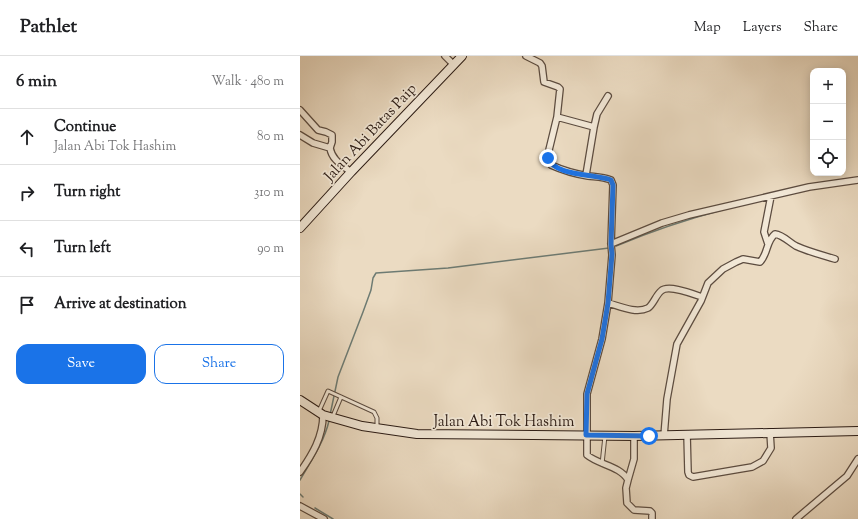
<!DOCTYPE html>
<html lang="en">
<head>
<meta charset="utf-8">
<style>
	:root { --surface:#fff; --page:#f6f6f6; --text:#202124; --muted:#757577; --line:#e0e0e0; --accent:#1a73e8 }
	body { margin:0; font-family:"Sorts Mill Goudy",serif; background:var(--page); color:var(--text) }
	.controls { position:absolute; right:12px; top:12px; display:grid; overflow:hidden; border-radius:8px; box-shadow:0 2px 10px #0003 }
	.controls button { width:36px; height:36px; display:grid; place-items:center; padding:0; border:0; border-bottom:1px solid var(--line); background:var(--surface); color:var(--text); font:20px sans-serif }
	.stop { position:absolute; width:12px; height:12px; margin:-9px; border:3px solid #1a73e8; border-radius:50%; background:#fff }
	.stop.end { background:#1a73e8; border-color:#fff; box-shadow:0 1px 4px #0008 }
	.list { margin:0; padding:0; list-style:none }
	h2 { display:flex; justify-content:space-between; align-items:center; height:52px; margin:0; padding:0 16px; font-size:17px }
	h2 small { font-size:13px; font-weight:400; color:var(--muted) }
	.list li { display:grid; grid-template-columns:26px 1fr auto; gap:12px; align-items:center; box-sizing:border-box; height:56px; padding:0 16px; border-top:1px solid var(--line) }
	.list b { display:block; font-size:15px; white-space:nowrap }
	.list p { margin:0; font-size:13px; white-space:nowrap; color:var(--muted) }
	.list em { font-size:13px; font-style:normal; color:var(--muted) }
	.actions { display:flex; gap:8px; padding:12px 16px }
	.actions a { flex:1; padding:9px 0; border:1px solid var(--accent); border-radius:12px; text-align:center; font-size:14px; color:var(--accent) }
	.actions .main { background:var(--accent); color:#fff }
	.icon { flex:none; width:22px; height:22px; fill:none; stroke:currentColor; stroke-width:2; stroke-linecap:round; stroke-linejoin:round }
	.map { position:relative; flex:none; width:558px; height:463px; overflow:hidden }
	header { display:flex; align-items:center; gap:24px; box-sizing:border-box; height:56px; padding:0 20px; background:var(--surface); border-bottom:1px solid var(--line) }
	header strong { font-size:19px }
	nav { display:flex; gap:22px; margin-inline-start:auto; font-size:14px }
	main { display:flex }
	aside { flex:1; background:var(--surface) }
	.map>svg:first-child { display:block }
</style>
</head>
<body>
<header>
<strong>Pathlet</strong>
<nav><a>Map</a><a>Layers</a><a>Share</a></nav>
</header>
<main>
<aside>
<h2>6 min<small>Walk · 480 m</small></h2>
<ul class="list">
<li><svg class="icon" aria-label="ahead" viewBox="0 0 24 24"><path d="M12 20V5M6 11l6-6 6 6"/></svg><div><b>Continue</b><p>Jalan Abi Tok Hashim</p></div><em>80 m</em></li>
<li><svg class="icon" aria-label="right" viewBox="0 0 24 24"><path d="M7 20v-9h11M14 6l5 5-5 5"/></svg><div><b>Turn right</b></div><em>310 m</em></li>
<li><svg class="icon" aria-label="left" viewBox="0 0 24 24"><path d="M17 20v-9H6M10 6l-5 5 5 5"/></svg><div><b>Turn left</b></div><em>90 m</em></li>
<li><svg class="icon" aria-label="arrive" viewBox="0 0 24 24"><path d="M6 21V4h12l-3 4 3 4H6"/></svg><div><b>Arrive at destination</b></div></li>
</ul>
<div class="actions"><a class="main">Save</a><a>Share</a></div>
</aside>
<div class="map">
<svg width="558" height="463" viewBox="0 0 558 463">
	<rect width="100%" height="100%" fill="#ebdbc2"/>
	<filter id="stains"><feTurbulence type="fractalNoise" baseFrequency=".005" numOctaves="4"/><feColorMatrix values="0 0 0 0 .2 0 0 0 0 .09 0 0 0 0 .02 0 0 0 .5 -.17"/></filter>
	<radialGradient id="worn" r=".72"><stop offset=".6" stop-color="#630" stop-opacity="0"/><stop offset="1" stop-color="#630" stop-opacity=".3"/></radialGradient>
	<g fill="none" stroke-linecap="round" stroke-linejoin="round">
		<!-- stream -->
		<path stroke="#6d7b73" stroke-width="1.5" d="M316 190C352 175 384 164 422 154
			M30 359 38 321 63 256 71 234 73 222 76 217 148 212 309 192
			M0 424C11 405 24 386 29 365
			M0 438 3 441
			M15 452 33 463"/>
		<defs>
			<path id="service" d="M19 355 28 335 74 356 77 362V371
				M33 360 41 341
				M302 408 305 380"/>
			<path id="minor" d="M145 0 154 9
				M226 0 240 7 242 10 244 26 258 31 260 33 257 61 248 98 251 109C262 114 276 118 288 120 296 121 303 121 311 124L313 129 311 188 312 199 308 247 302 283 287 338V399C299 409 320 410 328 424L326 432 327 447 334 454 350 455 352 457V463
				M0 54 18 74 26 76 32 79V86L30 92
				M257 61 294 71
				M0 79 13 87 30 92C32 104 42 109 51 116
				M286 119 294 71 297 58 308 40
				M311 188 362 167 389 159 509 131 558 124
				M468 188 464 176 471 140
				M308 247C319 250 336 258 348 252 353 249 356 239 361 235 368 228 393 238 402 241
				M387 378 388 416 389 419 393 421 440 413 452 411 463 405 471 392 470 376
				M364 380 367 343 377 288 401 245 408 227 423 213 436 206 443 203 460 206C468 198 466 185 475 178 483 179 489 186 496 190 509 196 522 199 535 203
				M0 416C12 399 23 381 23 359
				M328 424 334 403V380
				M0 450 24 463
				M496 463 547 420 558 403"/>
			<path id="secondary" d="M0 172 51 116 162 0
				M0 344 23 359 62 370 117 378 334 380 558 375"/>
		</defs>
		<!-- service casing -->
		<use href="#service" stroke="#5c4c40" stroke-width="5"/>
		<!-- minor casing -->
		<use href="#minor" stroke="#5c4c40" stroke-width="8"/>
		<!-- secondary casing -->
		<use href="#secondary" stroke="#2c1c15" stroke-width="10"/>
		<!-- service -->
		<use href="#service" stroke="#f2e8d7" stroke-width="3"/>
		<!-- minor -->
		<use href="#minor" stroke="#f2e8d7" stroke-width="5.5"/>
		<!-- secondary -->
		<use href="#secondary" stroke="#f2e8d7" stroke-width="8"/>
	</g>
	<g fill="none" stroke-linecap="round" stroke-linejoin="round">
		<!-- route -->
		<path stroke="#1a73e8" stroke-width="5" d="M248 102C254 120 295 118 311 124L313 129 311 188 312 198 308 247 302 283 287 338 286 379 349 380"/>
	</g>
	<g text-anchor="middle" stroke-width="3.5" stroke-linejoin="round" paint-order="stroke">
		<!-- street labels -->
		<g font-size="15" fill="#2c1c15" stroke="#f2e8d7">
			<text transform="translate(70 76) rotate(-47)" y="5">Jalan Abi Batas Paip</text>
			<text x="204" y="370">Jalan Abi Tok Hashim</text>
		</g>
	</g>
	<rect width="100%" height="100%" filter="url(#stains)"/>
	<rect width="100%" height="100%" fill="url(#worn)"/>
</svg>
<div class="controls">
<button>+</button>
<button>−</button>
<button><svg class="icon" aria-label="locate" viewBox="0 0 24 24"><circle cx="12" cy="12" r="6"/><path d="M12 2v4M12 18v4M2 12h4M18 12h4"/></svg></button>
</div>
<div class="stop" style="left:349px;top:380px"></div>
<div class="stop end" style="left:248px;top:102px"></div>
</div>
</main>
</body>
</html>
